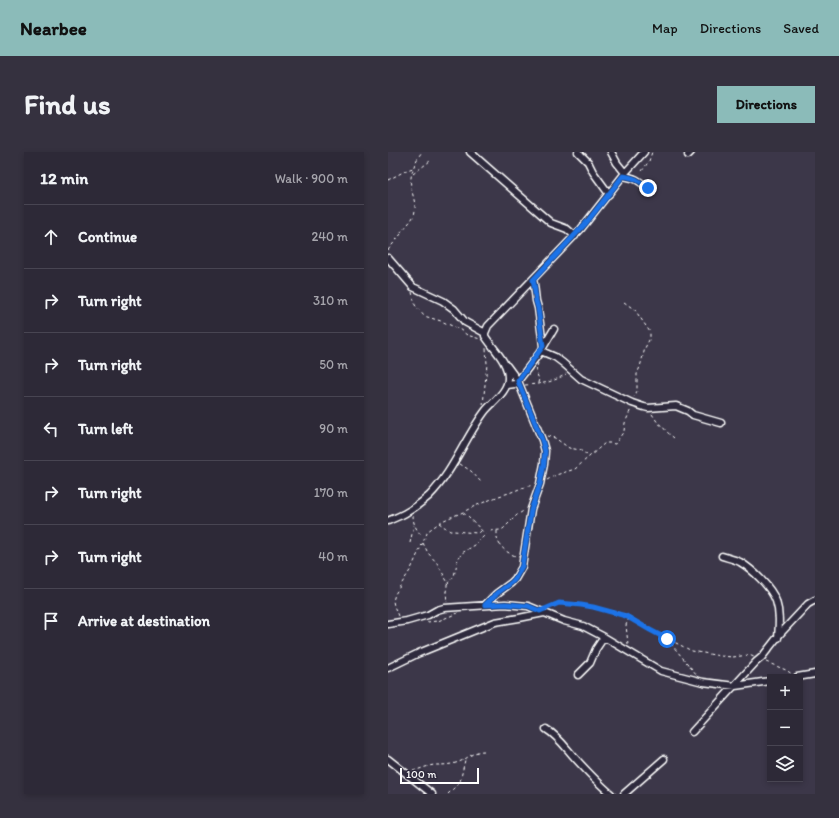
<!DOCTYPE html>
<html lang="en">
<head>
<meta charset="utf-8">
<style>
	:root { --surface:#2d2937; --page:#35313f; --text:#f1f3f6; --muted:#a7a6ad; --line:#484552; --accent:#8bbbb9 }
	body { margin:0; font-family:Itim,sans-serif; background:var(--page); color:var(--text) }
	.controls { position:absolute; right:12px; bottom:12px; display:grid; overflow:hidden; border-radius:0px; box-shadow:0 2px 6px #0003 }
	.controls button { width:36px; height:36px; display:grid; place-items:center; padding:0; border:0; border-bottom:1px solid var(--line); background:var(--surface); color:var(--text); font:20px sans-serif }
	.scale { position:absolute; left:12px; bottom:10px; width:79px; box-sizing:border-box; padding-left:4px; border:2px solid #fff; border-top:0; font-size:11px; line-height:14px; white-space:nowrap; color:#fff; -webkit-text-stroke:3px #2f2a3d; paint-order:stroke }
	.stop { position:absolute; width:12px; height:12px; margin:-9px; border:3px solid #1a73e8; border-radius:50%; background:#fff }
	.stop.end { background:#1a73e8; border-color:#fff; box-shadow:0 1px 4px #0008 }
	.list { margin:0; padding:0; list-style:none }
	h2 { display:flex; justify-content:space-between; align-items:center; height:52px; margin:0; padding:0 16px; font-size:17px }
	h2 small { font-size:13px; font-weight:400; color:var(--muted) }
	.list li { display:grid; grid-template-columns:26px 1fr auto; gap:12px; align-items:center; box-sizing:border-box; height:64px; padding:0 16px; border-top:1px solid var(--line) }
	.list b { display:block; font-size:15px; white-space:nowrap }
	.list em { font-size:13px; font-style:normal; color:var(--muted) }
	.icon { flex:none; width:22px; height:22px; fill:none; stroke:currentColor; stroke-width:2; stroke-linecap:round; stroke-linejoin:round }
	.map { position:relative; flex:none; width:427px; height:642px; overflow:hidden; border-radius:0px }
	header { display:flex; align-items:center; gap:24px; box-sizing:border-box; height:56px; padding:0 20px; background:var(--accent); color:#111 }
	header strong { font-size:19px }
	nav { display:flex; gap:22px; margin-inline-start:auto; font-size:14px }
	.intro { display:flex; align-items:center; justify-content:space-between; box-sizing:border-box; height:96px; padding:0 24px }
	h1 { margin:0; font-size:28px }
	.button { padding:10px 18px; border-radius:0px; background:var(--accent); color:#111; font-size:14px; font-weight:700 }
	main { display:flex; gap:24px; padding:0 24px }
	aside { flex:1; background:var(--surface); border-radius:0px; box-shadow:0 2px 6px #0003 }
	.map>svg:first-child { display:block }
</style>
</head>
<body>
<header>
<strong>Nearbee</strong>
<nav><a>Map</a><a>Directions</a><a>Saved</a></nav>
</header>
<div class="intro"><h1>Find us</h1><a class="button">Directions</a></div>
<main>
<aside>
<h2>12 min<small>Walk · 900 m</small></h2>
<ul class="list">
<li><svg class="icon" aria-label="ahead" viewBox="0 0 24 24"><path d="M12 20V5M6 11l6-6 6 6"/></svg><div><b>Continue</b></div><em>240 m</em></li>
<li><svg class="icon" aria-label="right" viewBox="0 0 24 24"><path d="M7 20v-9h11M14 6l5 5-5 5"/></svg><div><b>Turn right</b></div><em>310 m</em></li>
<li><svg class="icon" aria-label="right" viewBox="0 0 24 24"><path d="M7 20v-9h11M14 6l5 5-5 5"/></svg><div><b>Turn right</b></div><em>50 m</em></li>
<li><svg class="icon" aria-label="left" viewBox="0 0 24 24"><path d="M17 20v-9H6M10 6l-5 5 5 5"/></svg><div><b>Turn left</b></div><em>90 m</em></li>
<li><svg class="icon" aria-label="right" viewBox="0 0 24 24"><path d="M7 20v-9h11M14 6l5 5-5 5"/></svg><div><b>Turn right</b></div><em>170 m</em></li>
<li><svg class="icon" aria-label="right" viewBox="0 0 24 24"><path d="M7 20v-9h11M14 6l5 5-5 5"/></svg><div><b>Turn right</b></div><em>40 m</em></li>
<li><svg class="icon" aria-label="arrive" viewBox="0 0 24 24"><path d="M6 21V4h12l-3 4 3 4H6"/></svg><div><b>Arrive at destination</b></div></li>
</ul>
</aside>
<div class="map">
<svg width="427" height="642" viewBox="0 0 427 642">
	<rect width="100%" height="100%" fill="#3c3749"/>
	<filter id="ink" filterUnits="userSpaceOnUse"><feTurbulence type="fractalNoise" baseFrequency=".025" numOctaves="2"/><feDisplacementMap in="SourceGraphic" scale="8" xChannelSelector="R" yChannelSelector="G"/><feConvolveMatrix kernelMatrix="1 2 1 2 8 2 1 2 1" color-interpolation-filters="sRGB"/></filter>
	<g filter="url(#ink)">
		<g fill="none" stroke-linecap="round" stroke-linejoin="round">
			<defs>
				<path id="minor" d="M82 0 163 71 179 77 187 84
					M190 0 200 10 205 20 221 42
					M223 0 229 11 237 21
					M300 3 303 0
					M235 24C248 26 250 28 260 36
					M0 106 25 135 55 149 66 157 77 170 97 181
					M145 128 146 132 148 149 150 156 155 194
					M153 199 167 205 175 211 193 227 244 251 256 255 260 256 288 254 300 259 305 263 333 271
					M119 214 130 229 153 199 166 177
					M0 369C6 366 13 364 19 360 27 356 34 350 41 344 66 319 77 285 98 258 106 249 120 239 120 226 120 209 105 197 97 184V181L100 174 193 77 237 21 256 0
					M334 404C340 406 346 407 352 410 364 417 383 435 388 449 392 461 391 473 390 486
					M97 453 108 442 123 431 127 427 134 415 143 357 152 332 156 312 157 299 154 288 130 229 127 232 119 233
					M0 472 19 469 40 463 49 458 56 456 117 452 140 454 176 469 195 474 216 485 273 519 315 530 347 534 382 529
					M0 516 31 501 107 470 131 466 156 461
					M190 523 202 511 208 497 216 485
					M409 525 427 522
					M158 577C170 584 178 596 187 606 198 618 210 631 223 642
					M304 580 368 510 374 505 392 482 420 452 427 448
					M0 607 44 642
					M236 642 276 607"/>
			</defs>
			<!-- minor casing -->
			<use href="#minor" stroke="#fff" stroke-width="9"/>
			<!-- path -->
			<path stroke="#fff" stroke-width="1" stroke-dasharray="3 3" stroke-linecap="butt" d="M254 19 261 9 264 0
				M25 22 42 9
				M0 28 19 18 25 16
				M12 81C17 75 23 70 26 63 29 54 25 45 23 35 21 25 27 8 34 0
				M0 98 13 82
				M24 140 27 153 36 164 53 169 71 177 79 183 92 187
				M236 150 247 158 262 180V186L257 196 252 215 249 222V239L246 245
				M150 231 151 227 148 220 150 211
				M137 233C153 232 164 231 178 222
				M95 253 99 212 98 196
				M264 262 270 271 274 274 279 280 286 286
				M159 284 167 286 181 296 192 298 202 305
				M72 312 83 319 93 330
				M159 328 168 323 187 317 217 291H222L227 292 236 279 237 271 243 257
				M75 361 80 364 97 382
				M25 363C25 373 29 379 36 386
				M51 371 62 379H66L89 381 94 379
				M109 379C109 382 109 384 109 386 111 396 122 403 131 405
				M22 391 26 373
				M35 391 40 401 49 411 59 429V434L58 440 59 450
				M59 432 66 424 70 407 74 401 87 393 101 379 112 378 115 377 129 363 137 358
				M159 456 171 451 193 453 225 460 238 463 262 478 304 499 332 504 345 505 361 503 366 505
				M10 464 6 454 5 449 7 442 23 417 40 379 54 369 63 365 73 361 87 354 111 344 121 341 134 336 145 333
				M39 470 50 469 70 461
				M279 487 309 523
				M240 492 238 473 241 466
				M378 510 398 518 404 522
				M25 619C32 617 39 614 46 613 57 613 67 613 77 607 83 603 88 599 96 599
				M60 642 72 630 77 608"/>
			<!-- minor -->
			<use href="#minor" stroke="#2f2a3d" stroke-width="6"/>
		</g>
	</g>
	<g fill="none" stroke-linecap="round" stroke-linejoin="round" filter="url(#ink)">
		<!-- route -->
		<path stroke="#1a73e8" stroke-width="5" d="M260 36C250 28 248 26 235 24L198 71 145 128 146 132 148 149 150 156 155 194 130 229 154 288 157 299 156 312 152 332 143 358 134 414 127 427 123 431 108 442 97 453 117 452 140 454 152 459 171 451 193 453 205 455 238 464 262 478 279 487"/>
	</g>
</svg>
<div class="controls">
<button>+</button>
<button>−</button>
<button><svg class="icon" aria-label="layers" viewBox="0 0 24 24"><path d="M12 4l9 5-9 5-9-5zM3 14l9 5 9-5"/></svg></button>
</div>
<div class="scale">100 m</div>
<div class="stop" style="left:279px;top:487px"></div>
<div class="stop end" style="left:260px;top:36px"></div>
</div>
</main>
</body>
</html>
